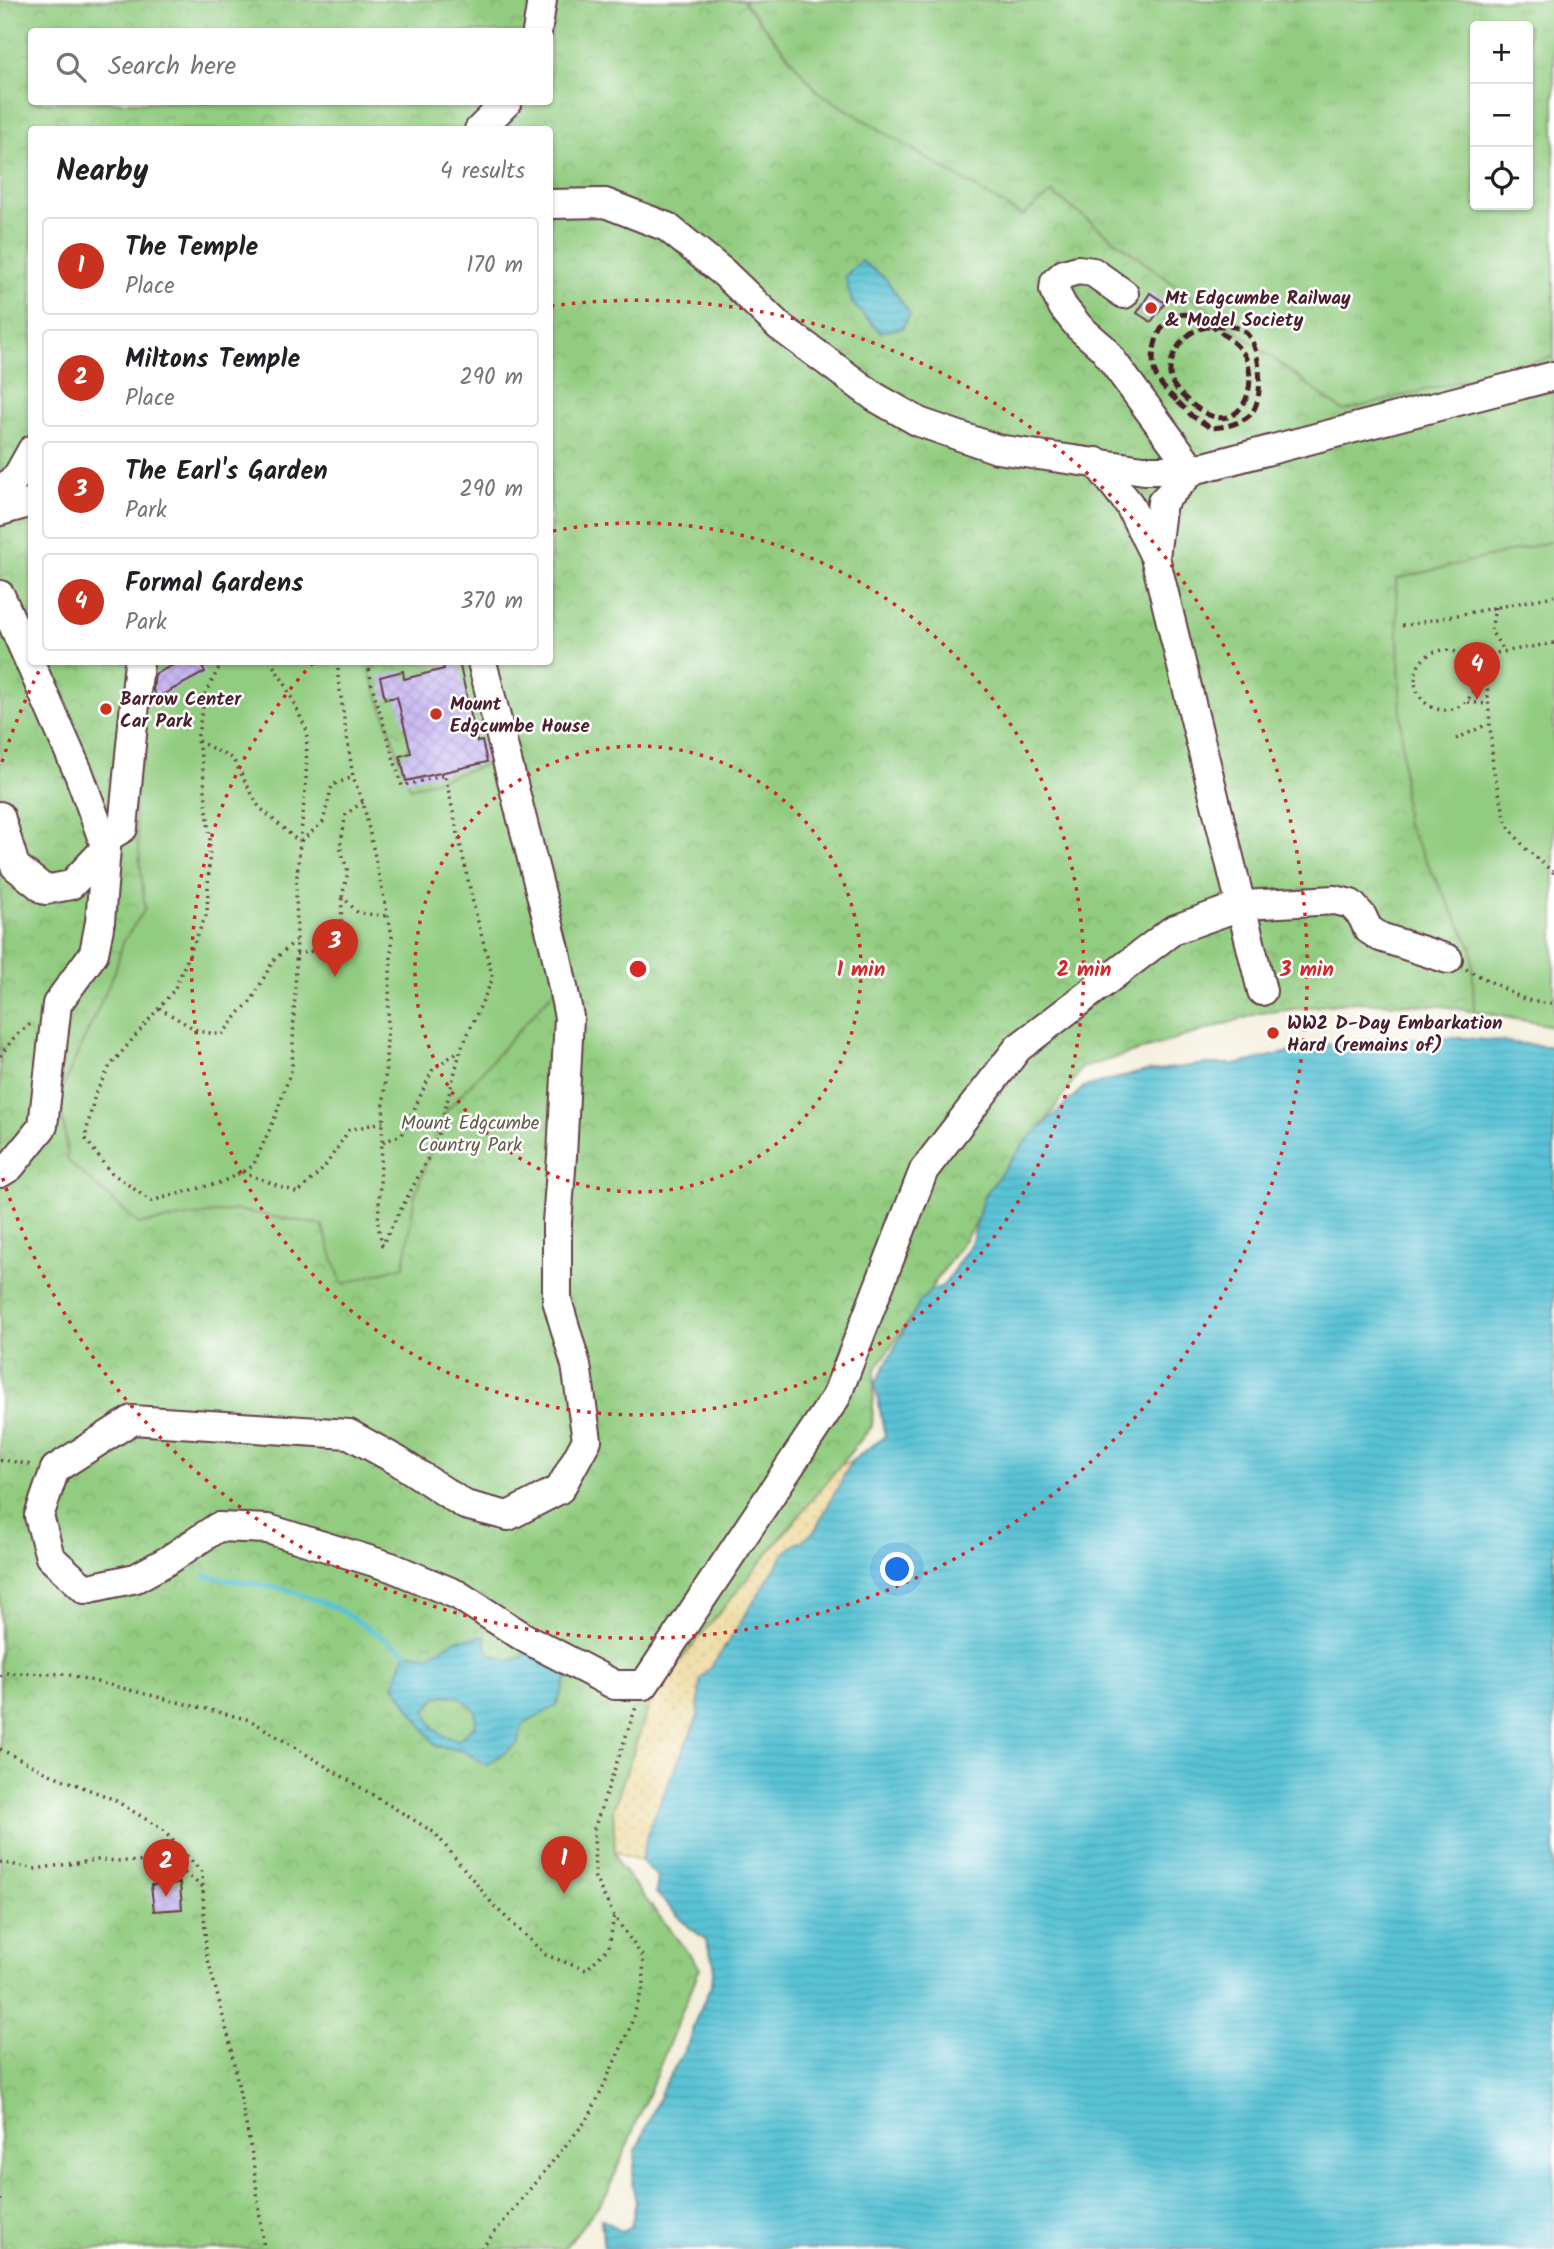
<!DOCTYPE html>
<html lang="en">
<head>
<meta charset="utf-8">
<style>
	:root { --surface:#fff; --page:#f2f2f2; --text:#202124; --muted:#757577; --line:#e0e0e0; --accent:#c8321e }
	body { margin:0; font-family:Kalam,sans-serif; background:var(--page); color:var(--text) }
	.controls { position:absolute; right:21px; top:21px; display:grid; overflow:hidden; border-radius:7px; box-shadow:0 2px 5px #0004 }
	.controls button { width:63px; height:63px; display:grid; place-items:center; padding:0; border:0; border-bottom:2px solid var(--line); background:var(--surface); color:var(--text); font:35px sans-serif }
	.you { position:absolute; left:898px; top:1570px; width:24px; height:24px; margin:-18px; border:5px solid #fff; border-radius:50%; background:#1a73e8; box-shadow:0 0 0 10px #1a73e833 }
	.badge { display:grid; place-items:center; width:46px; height:46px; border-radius:50%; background:var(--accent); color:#fff; font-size:23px; font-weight:700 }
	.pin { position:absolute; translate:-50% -58px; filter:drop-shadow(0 2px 4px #0008) }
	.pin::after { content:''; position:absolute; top:37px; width:24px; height:21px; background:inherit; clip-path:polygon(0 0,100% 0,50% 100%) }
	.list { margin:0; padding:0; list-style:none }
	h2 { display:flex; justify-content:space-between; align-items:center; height:91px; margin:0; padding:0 28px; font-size:30px }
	h2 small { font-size:23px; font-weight:400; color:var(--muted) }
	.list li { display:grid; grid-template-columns:46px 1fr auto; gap:21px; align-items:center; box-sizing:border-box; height:98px; margin:0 14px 14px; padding:0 14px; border:2px solid var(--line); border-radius:7px }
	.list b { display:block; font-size:26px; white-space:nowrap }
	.list p { margin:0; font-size:23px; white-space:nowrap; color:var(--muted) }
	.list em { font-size:23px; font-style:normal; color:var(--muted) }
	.icon { flex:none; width:38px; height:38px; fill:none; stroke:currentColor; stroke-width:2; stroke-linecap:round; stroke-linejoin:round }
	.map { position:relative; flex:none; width:1554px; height:2249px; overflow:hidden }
	.search { position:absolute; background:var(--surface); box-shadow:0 2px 5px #0004; left:28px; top:28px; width:525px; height:77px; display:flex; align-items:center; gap:18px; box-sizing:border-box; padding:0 24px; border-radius:7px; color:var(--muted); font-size:26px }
	.panel { position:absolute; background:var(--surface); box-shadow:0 2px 5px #0004; left:28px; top:126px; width:525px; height:539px; border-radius:7px }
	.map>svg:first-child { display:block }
</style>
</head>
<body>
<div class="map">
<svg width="1554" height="2249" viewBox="0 0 1554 2249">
	<defs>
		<pattern id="grass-tufts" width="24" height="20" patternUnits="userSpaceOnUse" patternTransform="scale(1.75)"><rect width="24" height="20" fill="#92cc80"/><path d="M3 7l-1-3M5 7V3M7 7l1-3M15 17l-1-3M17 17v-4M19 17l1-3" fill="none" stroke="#7faf6f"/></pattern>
		<pattern id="sand-dots" width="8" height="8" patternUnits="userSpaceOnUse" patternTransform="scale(1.75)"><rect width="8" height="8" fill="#eeda9e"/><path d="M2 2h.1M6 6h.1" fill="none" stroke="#cebb88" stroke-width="1.8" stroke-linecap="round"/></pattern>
		<pattern id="park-crowns" width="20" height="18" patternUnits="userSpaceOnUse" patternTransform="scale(1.75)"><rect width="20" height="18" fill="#92cc80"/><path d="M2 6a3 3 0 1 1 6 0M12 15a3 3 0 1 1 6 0" fill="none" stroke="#7faf6f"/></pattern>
		<pattern id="water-rules" width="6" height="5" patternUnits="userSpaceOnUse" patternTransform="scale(1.75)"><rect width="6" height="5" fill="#59c3d5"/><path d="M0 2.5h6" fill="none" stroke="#4fa7b7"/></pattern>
		<pattern id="building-cross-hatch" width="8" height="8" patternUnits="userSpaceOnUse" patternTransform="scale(1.75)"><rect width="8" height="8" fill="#c8b8f3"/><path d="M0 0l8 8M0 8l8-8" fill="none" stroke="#ad9ed0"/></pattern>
	</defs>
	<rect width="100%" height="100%" fill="#fff"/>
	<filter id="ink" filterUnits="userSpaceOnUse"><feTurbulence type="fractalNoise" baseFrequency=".0143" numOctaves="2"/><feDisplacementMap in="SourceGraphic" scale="14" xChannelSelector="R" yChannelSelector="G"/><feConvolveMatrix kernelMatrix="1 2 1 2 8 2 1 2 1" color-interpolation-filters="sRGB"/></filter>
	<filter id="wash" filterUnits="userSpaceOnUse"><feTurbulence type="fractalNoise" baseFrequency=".00686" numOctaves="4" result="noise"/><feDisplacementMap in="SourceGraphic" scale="28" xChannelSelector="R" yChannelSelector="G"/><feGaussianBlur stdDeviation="1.57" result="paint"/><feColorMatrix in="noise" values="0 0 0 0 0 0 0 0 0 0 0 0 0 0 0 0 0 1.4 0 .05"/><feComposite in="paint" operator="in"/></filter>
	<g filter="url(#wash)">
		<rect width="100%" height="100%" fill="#f4efdc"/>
		<!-- grass -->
		<path fill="url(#grass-tufts)" stroke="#6e7656" stroke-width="2" fill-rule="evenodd" d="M742 0H1554V541L1352 1002 1260 1013 1082 1068 550 662 1204 446 1343 411 1052 193 1022 216 818 92ZM1475 26H1528V205H1475Z"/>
		<!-- sand -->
		<path fill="url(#sand-dots)" stroke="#9c7c64" stroke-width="2" d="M852 1461 876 1475 659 1861H641L615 1852 613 1810 653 1694 839 1465Z"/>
		<!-- park -->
		<path fill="url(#park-crowns)" stroke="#6e7656" stroke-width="2" fill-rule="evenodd" d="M0 0H742L818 92 1022 216 1052 193 1343 411 1554 357V1026L1443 1006 1352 1002 1260 1013 1082 1068 875 1370 872 1426 653 1694 613 1810 615 1852 619 1865 700 1968 607 2194 564 2249H0ZM32 32H550V102H32ZM32 130H550V662H32Z"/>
		<!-- garden -->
		<path fill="#92cc80" stroke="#6e7656" stroke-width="2" d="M1554 541V1026L1474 1011 1472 948 1405 821 1396 579Z
			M155 662H389L369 669 410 788 502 760 560 984 443 1115 415 1195 404 1266 342 1284 322 1225 236 1210 139 1224 68 1161 60 1093 115 971 123 942 145 909 132 785 141 669Z"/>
		<!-- water -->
		<path fill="url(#water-rules)" stroke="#527180" stroke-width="2" fill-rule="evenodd" d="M861 261 885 278 910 314 902 328 880 332 852 303 845 276Z
			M1465 1038 1554 1047V2249H604L601 2219 623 2232 631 2227 636 2201 632 2184 636 2151 664 2086 691 2039 693 2026 712 1983 714 1963 705 1939 689 1927 656 1893 658 1877 641 1861 650 1826 698 1716 700 1680 719 1656 786 1551 814 1532 852 1461 885 1436 875 1384 919 1303 930 1291 943 1286 967 1250 972 1241 983 1198 1004 1169 1029 1138 1084 1087 1142 1072 1206 1064H1238L1311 1047 1347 1042 1394 1039Z
			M485 1636 488 1653 510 1662 532 1651 569 1673 556 1706 523 1725 517 1744 487 1765 463 1751 436 1746 394 1685 406 1652 428 1656 456 1640ZM447 1695 459 1697 475 1710 476 1725 458 1740C437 1735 432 1730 426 1710L437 1697Z"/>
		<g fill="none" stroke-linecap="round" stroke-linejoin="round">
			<!-- stream -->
			<path stroke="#59c3d5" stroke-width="5" d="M205 1576 286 1589 336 1608 406 1652"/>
		</g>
		<g id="blocks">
			<!-- building -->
			<path fill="url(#building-cross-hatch)" d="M1150 293 1165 303 1151 322 1137 313Z
				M179 662H200L205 672 157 698 153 690 155 674Z
				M452 662H459L477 742 482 741 487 762 406 781 400 756 411 753 397 697 385 699 380 677 403 671 404 679 444 669 443 664Z
				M180 1883 182 1909 154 1911 151 1885Z"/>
		</g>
	</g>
	<g filter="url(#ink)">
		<use href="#blocks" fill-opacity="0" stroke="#643e46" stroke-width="2"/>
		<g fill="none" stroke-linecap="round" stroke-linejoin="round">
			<defs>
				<path id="minor" d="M537 32 542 0
					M479 130 507 102
					M550 204 605 203 667 227 724 273 779 326 875 397 919 422 997 449 1144 470H1193L1554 376
					M1124 294 1093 272 1078 270 1064 274 1055 282 1054 290 1063 307 1079 327 1103 348 1193 470
					M1096 462 1129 504 1155 557 1162 502 1193 470
					M0 493 18 475 32 450
					M0 511 32 502
					M1155 557 1262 991
					M0 595 79 774 106 848 71 885 45 890 15 866 0 816
					M482 662 556 953 569 1017 562 1156 557 1222V1300L576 1365 587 1440 560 1489 508 1516 465 1505 398 1461 349 1434 132 1420 55 1469 39 1516 50 1557 85 1589 136 1578 167 1561 218 1527 268 1529 391 1567 458 1595 525 1638 615 1685H644L836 1397 924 1170 1018 1048 1173 930 1243 905 1335 900 1351 904 1362 916 1368 929 1380 937 1448 959
					M103 840 123 828 139 662
					M0 1173 10 1167 43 1126 57 1004 94 953 100 922 106 848"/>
			</defs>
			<!-- minor casing -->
			<use href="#minor" stroke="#643e46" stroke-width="32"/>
			<!-- path -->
			<path stroke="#643e46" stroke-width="3.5" stroke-dasharray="2 5" stroke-linecap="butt" d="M1495 607 1491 631 1504 651
				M1402 626 1554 596
				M1554 643 1496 653 1486 666 1493 768 1507 825 1526 849 1553 872 1554 871
				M1415 680a30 30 0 1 1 60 0a30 30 0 1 1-60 0Z
				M222 662 205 694 197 740 202 761 210 840 207 913 174 990 110 1066 95 1094 85 1138 109 1171 151 1201 222 1182 253 1166 274 1120 292 1068 297 939 296 886 306 781 307 731 285 684 271 662
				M338 662V678L353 777 363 802 392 935 378 1225 382 1245 436 1143 461 1049 493 978 474 907 445 775 402 786 372 686 368 662
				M1468 702 1487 704
				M1456 739 1488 724
				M198 741 233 759 259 807 299 842
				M363 802 346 814 340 847 348 872 342 896 358 913 387 916
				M301 841 323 822 332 785 353 777
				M296 954 324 949 341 931 342 896
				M1466 969 1526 1000 1554 1004
				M159 1008 198 1031 222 1035 239 1013 252 1000 273 961 297 939
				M0 1056 16 1035 32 1023
				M383 1142 402 1135 433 1069 459 1051
				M242 1172 298 1193 324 1168 349 1130 383 1122
				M0 1461 4 1460 32 1465
				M0 1676 6 1673 65 1674 250 1720 435 1833 495 1907 546 1955 586 1970 609 1947 614 1916
				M0 1749 47 1773 113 1799 162 1829 202 1872 206 1952 229 2039 253 2160 264 2249
				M0 1862 34 1869 98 1860 171 1863 203 1887
				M0 2199V2202
				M481 2249 589 2117 628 2033 644 1984 643 1957 614 1916 595 1878 594 1829 636 1707"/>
			<!-- minor -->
			<use href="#minor" stroke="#fff" stroke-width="28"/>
			<!-- rail -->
			<path stroke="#4a1f2b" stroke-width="5" stroke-dasharray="10 5" stroke-linecap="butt" d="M1178 402 1192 416 1211 428C1225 427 1241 424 1251 414 1265 398 1261 347 1246 333 1237 325 1228 326 1216 326 1201 327 1189 331 1180 344 1172 355 1166 372 1173 384 1179 394 1191 404 1200 410 1239 437 1260 388 1245 356 1240 347 1230 340 1222 333 1213 325 1202 318 1190 315 1161 308 1148 351 1155 373 1159 385 1169 393 1178 402"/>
		</g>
	</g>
	<!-- distance rings -->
	<g fill="none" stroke="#d62828" stroke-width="3.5" stroke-dasharray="3.5 7">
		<circle cx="638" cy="969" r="223"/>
		<path d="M553 531A446 446 0 1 1 314 662"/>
		<path d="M2 762A669 669 0 0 1 42 665M551 306A669 669 0 1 1 2 1176"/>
	</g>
	<!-- markers -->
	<g fill="#c8321e" stroke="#fff" stroke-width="2.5">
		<circle cx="1151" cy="308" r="7"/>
		<circle cx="106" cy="709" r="7"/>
		<circle cx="436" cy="714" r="7"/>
		<circle cx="1273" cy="1033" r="7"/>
	</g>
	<g text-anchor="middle" stroke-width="5" stroke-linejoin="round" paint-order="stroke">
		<!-- poi labels -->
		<g font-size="19" font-weight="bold" fill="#4a1f2b" stroke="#fff" text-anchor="start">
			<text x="1165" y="304">Mt Edgcumbe Railway<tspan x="1165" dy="22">&amp; Model Society</tspan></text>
			<text x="120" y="705">Barrow Center<tspan x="120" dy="22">Car Park</tspan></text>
			<text x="450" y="710">Mount<tspan x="450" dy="22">Edgcumbe House</tspan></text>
			<text x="1287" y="1029">WW2 D-Day Embarkation<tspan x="1287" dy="22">Hard (remains of)</tspan></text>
		</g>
		<!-- park labels -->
		<g font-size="19" fill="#635c49" stroke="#fff">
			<text x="470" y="1129">Mount Edgcumbe<tspan x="470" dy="22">Country Park</tspan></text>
		</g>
	</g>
	<circle cx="638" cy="969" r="10" fill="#d62828" stroke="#fff" stroke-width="3.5"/>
	<g font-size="21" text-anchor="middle" font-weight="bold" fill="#d62828" stroke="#fff" stroke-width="5" stroke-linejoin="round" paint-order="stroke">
		<text x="861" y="976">1 min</text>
		<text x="1084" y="976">2 min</text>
		<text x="1307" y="976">3 min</text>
	</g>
</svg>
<div class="controls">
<button>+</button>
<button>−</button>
<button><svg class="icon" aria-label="locate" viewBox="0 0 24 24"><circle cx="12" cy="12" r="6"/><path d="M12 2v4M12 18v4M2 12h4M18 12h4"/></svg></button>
</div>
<div class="you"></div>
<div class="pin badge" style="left:564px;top:1894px">1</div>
<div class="pin badge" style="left:166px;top:1897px">2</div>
<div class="pin badge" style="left:335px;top:977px">3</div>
<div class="pin badge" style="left:1477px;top:700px">4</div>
<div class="search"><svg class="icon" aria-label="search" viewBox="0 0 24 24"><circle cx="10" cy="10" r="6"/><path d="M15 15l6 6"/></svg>Search here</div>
<section class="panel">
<h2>Nearby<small>4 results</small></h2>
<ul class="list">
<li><span class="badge">1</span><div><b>The Temple</b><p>Place</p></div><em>170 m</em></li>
<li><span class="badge">2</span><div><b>Miltons Temple</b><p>Place</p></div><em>290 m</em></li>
<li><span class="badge">3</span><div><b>The Earl's Garden</b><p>Park</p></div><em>290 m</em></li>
<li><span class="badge">4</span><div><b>Formal Gardens</b><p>Park</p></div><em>370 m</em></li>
</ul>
</section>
</div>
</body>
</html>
